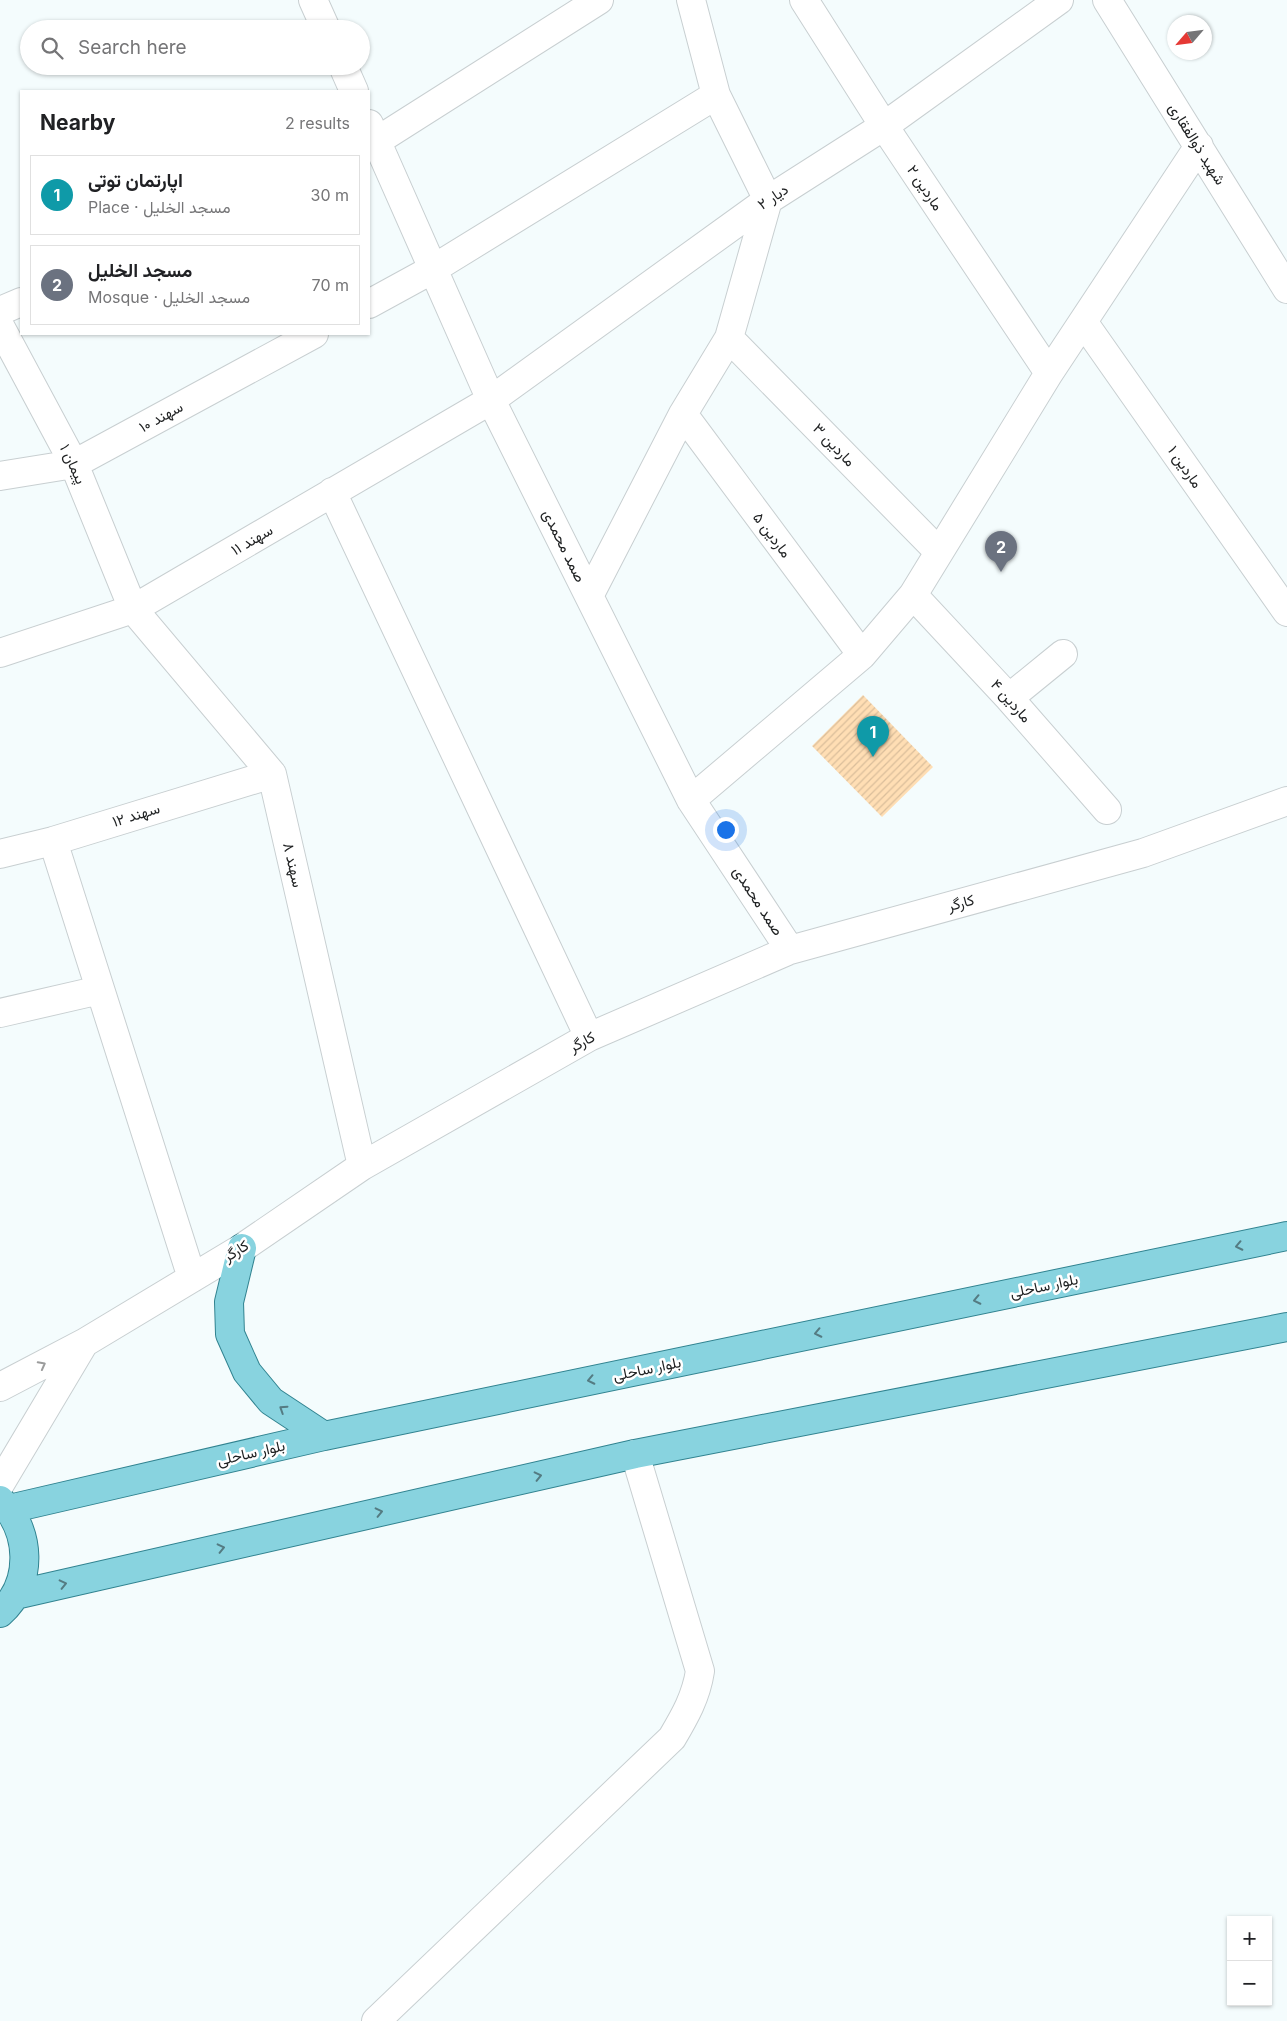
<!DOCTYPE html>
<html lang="en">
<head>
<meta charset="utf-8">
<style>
	:root { --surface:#fff; --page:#f2f2f2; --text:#202124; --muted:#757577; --line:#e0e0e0; --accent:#1a73e8 }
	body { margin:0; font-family:Inter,Vazirmatn,sans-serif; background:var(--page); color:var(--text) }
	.controls { position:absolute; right:15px; bottom:15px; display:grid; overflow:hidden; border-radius:0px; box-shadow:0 1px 4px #0004 }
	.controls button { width:45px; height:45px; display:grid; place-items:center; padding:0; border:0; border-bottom:1px solid var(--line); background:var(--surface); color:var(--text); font:25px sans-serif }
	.compass { position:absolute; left:1167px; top:15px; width:45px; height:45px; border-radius:50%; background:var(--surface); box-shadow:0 1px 4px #0004; rotate:242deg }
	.you { position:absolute; left:725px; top:829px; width:18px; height:18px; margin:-12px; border:4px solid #fff; border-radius:50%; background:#1a73e8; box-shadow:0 0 0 8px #1a73e833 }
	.badge { display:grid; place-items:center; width:32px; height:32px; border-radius:50%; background:var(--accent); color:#fff; font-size:16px; font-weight:700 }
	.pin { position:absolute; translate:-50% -41px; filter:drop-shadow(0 1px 2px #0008) }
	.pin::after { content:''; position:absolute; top:26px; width:18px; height:15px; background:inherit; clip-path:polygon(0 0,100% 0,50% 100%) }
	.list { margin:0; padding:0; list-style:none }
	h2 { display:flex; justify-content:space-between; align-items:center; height:65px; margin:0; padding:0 20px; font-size:21px }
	h2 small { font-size:16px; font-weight:400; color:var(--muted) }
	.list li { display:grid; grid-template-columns:32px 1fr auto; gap:15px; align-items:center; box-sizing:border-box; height:80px; margin:0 10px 10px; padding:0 10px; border:1px solid var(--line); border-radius:0px }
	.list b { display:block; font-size:19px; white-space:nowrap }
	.list p { margin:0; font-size:16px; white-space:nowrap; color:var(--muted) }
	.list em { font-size:16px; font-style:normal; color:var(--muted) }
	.icon { flex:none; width:28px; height:28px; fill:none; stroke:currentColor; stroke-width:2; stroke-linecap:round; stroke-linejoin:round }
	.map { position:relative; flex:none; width:1287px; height:2021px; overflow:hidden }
	.search { position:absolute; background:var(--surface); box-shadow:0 1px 4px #0004; left:20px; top:20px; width:350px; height:55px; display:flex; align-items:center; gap:12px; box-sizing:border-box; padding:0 18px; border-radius:28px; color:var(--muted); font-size:19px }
	.panel { position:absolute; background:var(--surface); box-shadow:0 1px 4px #0004; left:20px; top:90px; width:350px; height:245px; border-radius:0px }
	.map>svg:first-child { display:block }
</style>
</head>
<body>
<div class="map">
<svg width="1287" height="2021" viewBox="0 0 1287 2021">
	<defs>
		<pattern id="building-hatch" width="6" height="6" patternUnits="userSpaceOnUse" patternTransform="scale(1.25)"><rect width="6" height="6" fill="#ffdeb4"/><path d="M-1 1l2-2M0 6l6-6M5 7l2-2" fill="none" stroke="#dabe9b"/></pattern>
	</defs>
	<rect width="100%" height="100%" fill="#f4fcfd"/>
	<!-- building -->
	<path fill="url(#building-hatch)" d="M863 695 933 767 882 817 812 746Z"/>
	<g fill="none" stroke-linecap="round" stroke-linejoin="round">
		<defs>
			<path id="minor" d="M313 0 326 29
				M804 0 884 126 1049 373
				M1107 0 1287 289
				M343 66 354 91
				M369 124 491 400 691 800 790 950
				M369 146 599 0
				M369 304 433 269 716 95
				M0 311 21 302
				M1084 323 1287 612
				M0 326 74 464 133 609 272 774 362 1166
				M729 338 939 552
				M683 414 862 655
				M0 476 74 464 314 334
				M332 492 589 1037
				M913 595 1009 698 1107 810
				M589 596 683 414 729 338 768 200 716 95 691 0
				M0 653 133 609 491 400 768 200 884 126 1059 0
				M1009 698 1063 654
				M691 800 862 655 913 595 1049 373 1199 146
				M53 841 192 1278
				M0 854 53 841 272 774
				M0 1013 100 990
				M0 1387 84 1343
				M0 1484 84 1343 242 1248 362 1166 589 1037 790 950 1143 853 1287 801
				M376 2021 672 1738C685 1716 696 1697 700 1671L635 1454"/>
			<path id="major" d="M242 1248 229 1302 230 1334 247 1372 271 1401 324 1436
				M0 1500C31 1530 34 1583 0 1613
				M9 1509 324 1436 1287 1236
				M15 1595 635 1454 1287 1327"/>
		</defs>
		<!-- minor casing -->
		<use href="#minor" stroke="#c8cfd1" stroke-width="30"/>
		<!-- major casing -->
		<use href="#major" stroke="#318390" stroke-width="30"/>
		<!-- minor -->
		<use href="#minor" stroke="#fff" stroke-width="28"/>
		<!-- major -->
		<use href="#major" stroke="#88d3df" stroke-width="28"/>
	</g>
	<!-- one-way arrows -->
	<defs><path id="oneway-chevron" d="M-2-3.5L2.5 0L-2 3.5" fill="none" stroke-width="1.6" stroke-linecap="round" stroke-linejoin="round" transform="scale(1.25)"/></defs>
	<g stroke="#547b82">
		<use href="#oneway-chevron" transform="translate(1239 1246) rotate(168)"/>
		<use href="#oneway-chevron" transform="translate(977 1300) rotate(168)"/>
		<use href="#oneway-chevron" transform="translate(818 1333) rotate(168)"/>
		<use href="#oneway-chevron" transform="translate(591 1380) rotate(168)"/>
		<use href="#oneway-chevron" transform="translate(283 1409) rotate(-147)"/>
		<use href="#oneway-chevron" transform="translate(538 1476) rotate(-13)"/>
		<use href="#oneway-chevron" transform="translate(379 1512) rotate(-13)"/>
		<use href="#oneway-chevron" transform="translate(221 1548) rotate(-13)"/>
		<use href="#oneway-chevron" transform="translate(63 1584) rotate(-13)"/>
	</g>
	<use stroke="#9b9c9c" href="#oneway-chevron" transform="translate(42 1365) rotate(-28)"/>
	<g text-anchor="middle" stroke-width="5" stroke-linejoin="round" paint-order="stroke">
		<!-- street labels -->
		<g font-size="15" fill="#212324" stroke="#fff">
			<text transform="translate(1197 144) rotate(58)" y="5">شهید ذوالفقاری</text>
			<text transform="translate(925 188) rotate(56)" y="5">ماردین ۲</text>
			<text transform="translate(773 197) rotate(-34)" y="5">دیار ۲</text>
			<text transform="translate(161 417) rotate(-29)" y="5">سهند ۱۰</text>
			<text transform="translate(834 445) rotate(46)" y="5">ماردین ۳</text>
			<text transform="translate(73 464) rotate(65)" y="5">پیمان ۱</text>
			<text transform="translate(1185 467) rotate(55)" y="5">ماردین ۱</text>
			<text transform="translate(772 535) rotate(53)" y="5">ماردین ۵</text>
			<text transform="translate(252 540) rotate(-30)" y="5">سهند ۱۱</text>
			<text transform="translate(564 546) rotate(64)" y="5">صمد محمدی</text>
			<text transform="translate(1011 701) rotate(48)" y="5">ماردین ۴</text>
			<text transform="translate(136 815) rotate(-17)" y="5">سهند ۱۲</text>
			<text transform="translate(293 865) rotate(77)" y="5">سهند ۸</text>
			<text transform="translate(758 901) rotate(57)" y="5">صمد محمدی</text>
			<text transform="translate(961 903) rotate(-15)" y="5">کارگر</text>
			<text transform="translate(582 1042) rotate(-28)" y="5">کارگر</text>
			<text transform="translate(236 1251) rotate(-32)" y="5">کارگر</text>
			<text transform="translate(1044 1286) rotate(-12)" y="5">بلوار ساحلی</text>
			<text transform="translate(647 1369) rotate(-12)" y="5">بلوار ساحلی</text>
			<text transform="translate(251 1453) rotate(-13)" y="5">بلوار ساحلی</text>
		</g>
	</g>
</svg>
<div class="controls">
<button>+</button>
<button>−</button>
</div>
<svg class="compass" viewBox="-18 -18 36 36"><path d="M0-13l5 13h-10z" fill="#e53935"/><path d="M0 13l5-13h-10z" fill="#757577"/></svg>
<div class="you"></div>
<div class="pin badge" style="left:873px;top:757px;background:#0f9aa8">1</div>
<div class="pin badge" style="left:1001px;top:572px;background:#6b7280">2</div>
<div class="search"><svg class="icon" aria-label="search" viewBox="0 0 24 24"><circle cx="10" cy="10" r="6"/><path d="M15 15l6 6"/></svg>Search here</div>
<section class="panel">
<h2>Nearby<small>2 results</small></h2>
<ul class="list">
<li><span class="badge" style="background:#0f9aa8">1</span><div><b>اپارتمان توتی</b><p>Place · مسجد الخلیل</p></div><em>30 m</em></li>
<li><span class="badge" style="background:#6b7280">2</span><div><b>مسجد الخلیل</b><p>Mosque · مسجد الخلیل</p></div><em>70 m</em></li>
</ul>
</section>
</div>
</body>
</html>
